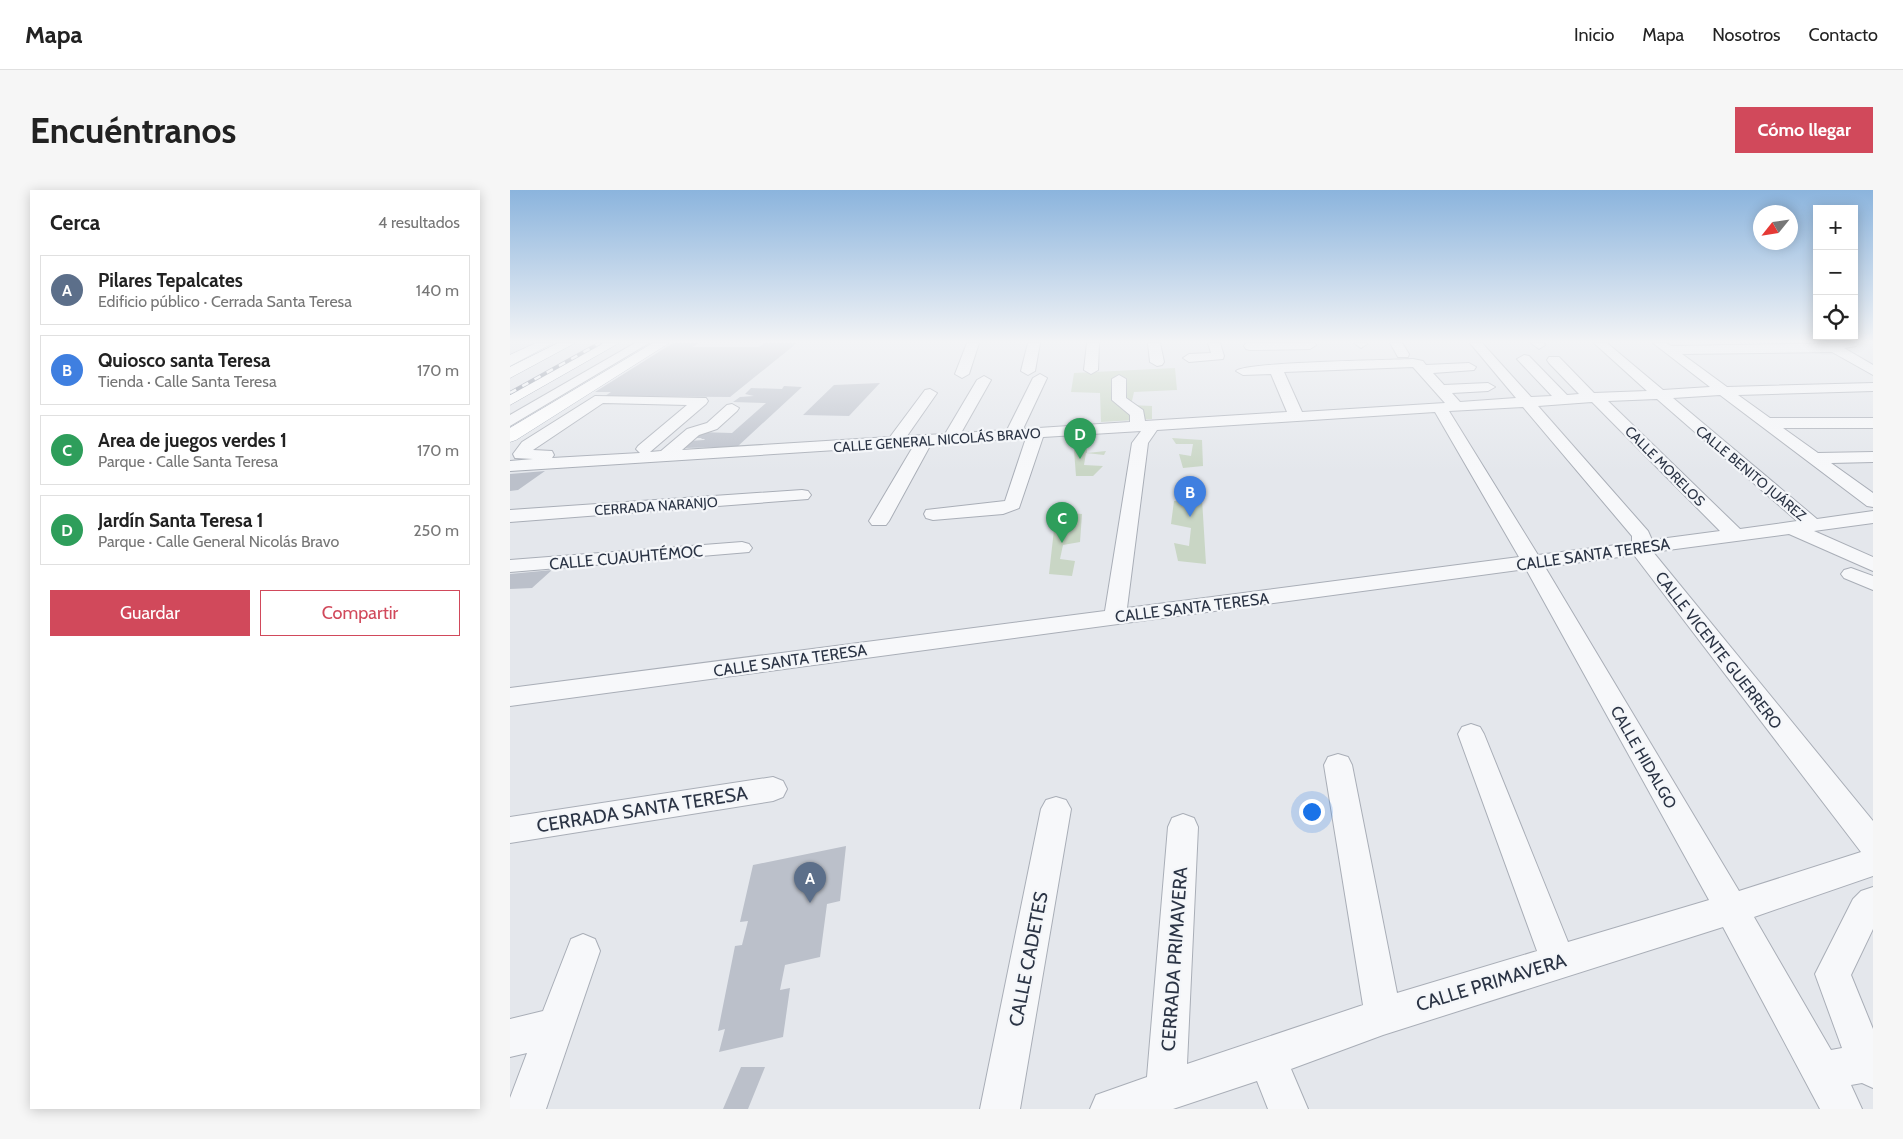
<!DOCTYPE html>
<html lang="es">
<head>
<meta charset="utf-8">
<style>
	:root { --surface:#fff; --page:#f6f6f6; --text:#222; --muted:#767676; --line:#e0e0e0; --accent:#d1495b }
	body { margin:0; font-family:Cabin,sans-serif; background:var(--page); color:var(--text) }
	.controls { position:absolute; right:15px; top:15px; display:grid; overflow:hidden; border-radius:0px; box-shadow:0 2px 12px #0003 }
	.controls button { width:45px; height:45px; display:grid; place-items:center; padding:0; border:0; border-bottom:1px solid var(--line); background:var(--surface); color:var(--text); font:25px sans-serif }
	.compass { position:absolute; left:1243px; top:15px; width:45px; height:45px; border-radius:50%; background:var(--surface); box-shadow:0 2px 12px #0003; rotate:240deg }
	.you { position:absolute; left:801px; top:621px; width:18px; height:18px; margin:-12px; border:4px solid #fff; border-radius:50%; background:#1a73e8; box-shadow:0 0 0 8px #1a73e833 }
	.badge { display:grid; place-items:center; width:32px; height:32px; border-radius:50%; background:var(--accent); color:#fff; font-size:16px; font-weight:700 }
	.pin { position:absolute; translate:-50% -41px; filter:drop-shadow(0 1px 2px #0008) }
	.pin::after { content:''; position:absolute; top:26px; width:18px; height:15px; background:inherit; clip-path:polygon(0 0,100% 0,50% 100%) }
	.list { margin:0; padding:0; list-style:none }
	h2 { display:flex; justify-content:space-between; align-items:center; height:65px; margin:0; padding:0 20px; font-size:21px }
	h2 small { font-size:16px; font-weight:400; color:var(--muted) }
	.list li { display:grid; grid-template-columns:32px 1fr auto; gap:15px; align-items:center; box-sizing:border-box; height:70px; margin:0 10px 10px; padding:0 10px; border:1px solid var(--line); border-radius:0px }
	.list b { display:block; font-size:19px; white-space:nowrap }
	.list p { margin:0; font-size:16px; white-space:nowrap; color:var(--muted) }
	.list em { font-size:16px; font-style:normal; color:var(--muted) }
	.actions { display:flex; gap:10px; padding:15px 20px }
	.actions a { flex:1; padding:11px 0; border:1px solid var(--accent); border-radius:0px; text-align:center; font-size:18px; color:var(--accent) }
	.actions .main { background:var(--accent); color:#fff }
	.icon { flex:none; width:28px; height:28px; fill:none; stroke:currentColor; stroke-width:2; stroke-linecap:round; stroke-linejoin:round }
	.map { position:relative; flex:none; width:1363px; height:919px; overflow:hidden; border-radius:0px }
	header { display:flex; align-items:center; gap:30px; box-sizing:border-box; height:70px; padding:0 25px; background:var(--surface); border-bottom:1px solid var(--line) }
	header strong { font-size:24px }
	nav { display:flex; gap:28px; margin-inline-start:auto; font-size:18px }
	.intro { display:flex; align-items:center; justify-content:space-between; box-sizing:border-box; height:120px; padding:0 30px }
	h1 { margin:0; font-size:35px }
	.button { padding:12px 22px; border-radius:0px; background:var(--accent); color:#fff; font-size:18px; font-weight:700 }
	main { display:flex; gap:30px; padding:0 30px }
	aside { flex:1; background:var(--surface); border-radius:0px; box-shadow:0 2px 12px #0003 }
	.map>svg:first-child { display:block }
</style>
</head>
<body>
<header>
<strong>Mapa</strong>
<nav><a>Inicio</a><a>Mapa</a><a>Nosotros</a><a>Contacto</a></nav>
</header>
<div class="intro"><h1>Encuéntranos</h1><a class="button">Cómo llegar</a></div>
<main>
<aside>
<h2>Cerca<small>4 resultados</small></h2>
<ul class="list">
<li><span class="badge" style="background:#5c6f8a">A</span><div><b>Pilares Tepalcates</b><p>Edificio público · Cerrada Santa Teresa</p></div><em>140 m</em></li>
<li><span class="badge" style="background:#3f7fe0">B</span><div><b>Quiosco santa Teresa</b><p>Tienda · Calle Santa Teresa</p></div><em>170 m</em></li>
<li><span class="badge" style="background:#2e9e5b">C</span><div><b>Area de juegos verdes 1</b><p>Parque · Calle Santa Teresa</p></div><em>170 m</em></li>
<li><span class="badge" style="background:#2e9e5b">D</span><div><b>Jardín Santa Teresa 1</b><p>Parque · Calle General Nicolás Bravo</p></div><em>250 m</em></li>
</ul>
<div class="actions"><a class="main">Guardar</a><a>Compartir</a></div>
</aside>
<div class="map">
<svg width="1363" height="919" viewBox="0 0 1363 919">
	<rect width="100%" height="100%" fill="#e4e7ec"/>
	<!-- green -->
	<path fill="#c9d6c5" d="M665 178 667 200 624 202 621 215 642 216V229L591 232 590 203 561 202 564 183Z
		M662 248 692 250 693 276 673 278 669 264 681 266 683 254H666Z
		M577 259V263L596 261 594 265 576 263 574 275 593 276 583 286H566L564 260Z
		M692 309 696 374 668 371 664 353 679 356 681 338 661 334 664 311Z
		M546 322 572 324 570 352 553 355 550 369 565 371 562 386 539 384Z"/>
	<!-- building -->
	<path fill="#bbc0ca" d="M163 153H189L182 157H249L254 153H287L220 207 95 206 101 202H85Z
		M370 193 339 226 293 225 324 195Z
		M274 196 292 197 227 257 170 258 179 251 194 250 195 249H191L192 248H183L190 242 222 243 256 213 223 212 230 207 244 206 235 204 241 198 272 199Z
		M35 281 8 300 0 301V284Z
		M42 380 22 398 0 399V384Z
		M336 656 330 711 317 714 310 767 275 775 270 800 280 798 273 847 209 862 215 839 208 841 225 756 232 755 238 731 230 732 243 675Z
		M231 877H255L238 919H213Z"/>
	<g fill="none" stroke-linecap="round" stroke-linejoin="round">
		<defs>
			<path id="minor" d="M125 153H139L0 236V225Z
				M457 153H469L459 184 452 188 445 184Z
				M518 153H530L525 181 518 185 511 181Z
				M577 153H589L588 180 581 184 574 180Z
				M638 153H650L654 172 652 175 647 176 640 172Z
				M698 153H710L714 166 713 169 679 172 673 168 679 164 701 163Z
				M736 153H805L806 155 800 159 740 160 736 159 734 156Z
				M844 153H856L857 154 851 158Z
				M880 153H892L899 164 898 167H888Z
				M960 153H972L1021 207 1042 206 1007 169 1014 165 1019 166 1057 205 1069 204 1039 173 1037 170 1039 167H1049L1084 203 1137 201 1084 153H1097L1153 200 1200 197 1143 153H1156L1161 156 1348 153 1346 156 1334 158 1363 175V185L1322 162 1172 164 1217 197 1363 193V201L1228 205 1260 228H1363V238H1273L1308 263 1363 262V272L1321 273 1363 303V317L1357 316 1210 205 1163 208 1307 329 1363 321V333L1304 341 1363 367V381L1279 344 1143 362 1363 631V686L1244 727 1321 860 1332 858 1305 784 1343 709 1351 701 1363 697V739L1341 785 1363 839V898L1352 893 1341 895 1352 919H1310L1213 737 873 845 781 879 798 919H758L747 891 663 919H580L586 905 637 887 658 637 662 628 673 624 684 628 688 637 677 874 853 815 814 575 818 567 828 564 838 567 842 575 887 803 1027 761 948 544 952 537 961 534 970 537 974 544 1058 752 1199 710 1016 379 0 516V498L595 421 622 253 631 241 533 247 509 318 493 324 423 330 416 328 414 324 416 320 495 311 516 248 421 254 379 331 376 335H362L359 331 404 255 0 281V271L23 269 5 268 3 264 12 252 85 206 196 208 198 211 196 214 140 262 151 261 177 239 197 233 217 215 222 214 229 218 227 221 207 239 189 245 172 260 380 247 415 200 420 199 427 203 397 246 435 244 467 190 474 186 481 190 451 243 497 240 523 188 530 184 537 188 513 239 620 232V225L602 210V189L609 185 616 189V208L633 220 635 231 777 222 761 184 733 185 726 181C733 172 880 170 903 169L913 171 916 175 959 173 966 177 964 180 923 183 934 195 978 193 985 197 978 201 942 203 950 212 1006 208ZM903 177 935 213 792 222 774 182ZM1147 209 1287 331 1230 339 1098 211ZM1082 212 1210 341 1142 350 1138 341 1028 216ZM93 213 177 215 128 256 126 259 130 263 42 268 44 265 42 261 23 260ZM1013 217 1122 346V353L1028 365 939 221ZM925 222 1009 367 617 418 638 253 647 240ZM1124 365 1351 662 1229 701 1035 377Z
				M1021 153H1034L1035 155 1029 159Z
				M292 300 298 301 301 305 298 309 0 332V320Z
				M232 352 239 354 242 358 239 362 0 382V370Z
				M1341 378 1363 386V400L1334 388 1331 384 1334 380Z
				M263 587 273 591 277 599 273 607 263 611 0 653V627Z
				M546 607 556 610 561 619 510 919H470L531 619 536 610Z
				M73 744 85 749 90 761 36 919H0V908L17 863 0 867V829L33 821 61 749Z"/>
			<path id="major" d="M26 153H43L0 176V165Z
				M143 153H159L6 250 0 252V238Z"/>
			<path id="highway" d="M48 153H65L0 188V177Z
				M92 153H109L0 215V203Z"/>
		</defs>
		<!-- minor casing -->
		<use href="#minor" stroke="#a9aeb7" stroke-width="2"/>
		<!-- major casing -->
		<use href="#major" stroke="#a3abb8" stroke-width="1"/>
		<!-- highway casing -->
		<use href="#highway" stroke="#8b94a3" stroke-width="1"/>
		<!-- minor -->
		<use href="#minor" fill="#f7f8fa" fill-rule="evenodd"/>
		<!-- major -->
		<use href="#major" fill="#fff" fill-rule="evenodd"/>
		<!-- highway -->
		<use href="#highway" fill="#fff" fill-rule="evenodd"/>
		<defs>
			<path id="rail" d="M0 203 90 153"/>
		</defs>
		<!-- rail casing -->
		<use href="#rail" stroke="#7d8696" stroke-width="4"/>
		<!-- rail -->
		<use href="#rail" stroke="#f4f6f9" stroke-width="2.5" stroke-dasharray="7" stroke-linecap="butt"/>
	</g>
	<!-- sky -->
	<linearGradient id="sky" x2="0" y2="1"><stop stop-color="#8bb4dd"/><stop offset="0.54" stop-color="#f3f4f6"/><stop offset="1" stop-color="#f3f4f6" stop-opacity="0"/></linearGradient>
	<rect width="1363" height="281" fill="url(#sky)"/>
	<g text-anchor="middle" stroke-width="4.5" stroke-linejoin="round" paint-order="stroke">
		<!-- far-street labels -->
		<g font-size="14" fill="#2b3445" stroke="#f4f6f9">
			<text transform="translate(427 250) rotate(-4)" y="5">CALLE GENERAL NICOLÁS BRAVO</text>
			<text transform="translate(1155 276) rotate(45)" y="5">CALLE MORELOS</text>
			<text transform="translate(1241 283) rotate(40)" y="5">CALLE BENITO JUÁREZ</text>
			<text transform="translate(146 316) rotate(-4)" y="5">CERRADA NARANJO</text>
		</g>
		<!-- street labels -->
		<g font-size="16" fill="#2b3445" stroke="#f4f6f9">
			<text transform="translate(1083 364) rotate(-8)" y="6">CALLE SANTA TERESA</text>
			<text transform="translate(116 367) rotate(-5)" y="6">CALLE CUAUHTÉMOC</text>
			<text transform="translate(682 417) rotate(-7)" y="6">CALLE SANTA TERESA</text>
			<text transform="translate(1209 460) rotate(52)" y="6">CALLE VICENTE GUERRERO</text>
			<text transform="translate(280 470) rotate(-8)" y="6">CALLE SANTA TERESA</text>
			<text transform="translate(1134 567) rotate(60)" y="6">CALLE HIDALGO</text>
		</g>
		<!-- near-street labels -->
		<g font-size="19" fill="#2b3445" stroke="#f4f6f9">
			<text transform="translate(132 619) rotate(-9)" y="7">CERRADA SANTA TERESA</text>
			<text transform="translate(518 769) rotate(-79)" y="7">CALLE CADETES</text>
			<text transform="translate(664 769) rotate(-86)" y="7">CERRADA PRIMAVERA</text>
			<text transform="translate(981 792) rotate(-17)" y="7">CALLE PRIMAVERA</text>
		</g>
	</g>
</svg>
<div class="controls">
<button>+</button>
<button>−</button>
<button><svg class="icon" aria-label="locate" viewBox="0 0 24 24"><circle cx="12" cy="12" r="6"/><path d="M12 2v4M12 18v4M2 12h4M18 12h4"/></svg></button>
</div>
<svg class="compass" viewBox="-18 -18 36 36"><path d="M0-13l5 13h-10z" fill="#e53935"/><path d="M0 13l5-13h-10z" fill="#767676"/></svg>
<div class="you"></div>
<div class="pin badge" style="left:300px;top:713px;background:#5c6f8a">A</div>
<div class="pin badge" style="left:680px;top:327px;background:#3f7fe0">B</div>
<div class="pin badge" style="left:552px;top:353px;background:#2e9e5b">C</div>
<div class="pin badge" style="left:570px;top:269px;background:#2e9e5b">D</div>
</div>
</main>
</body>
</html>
